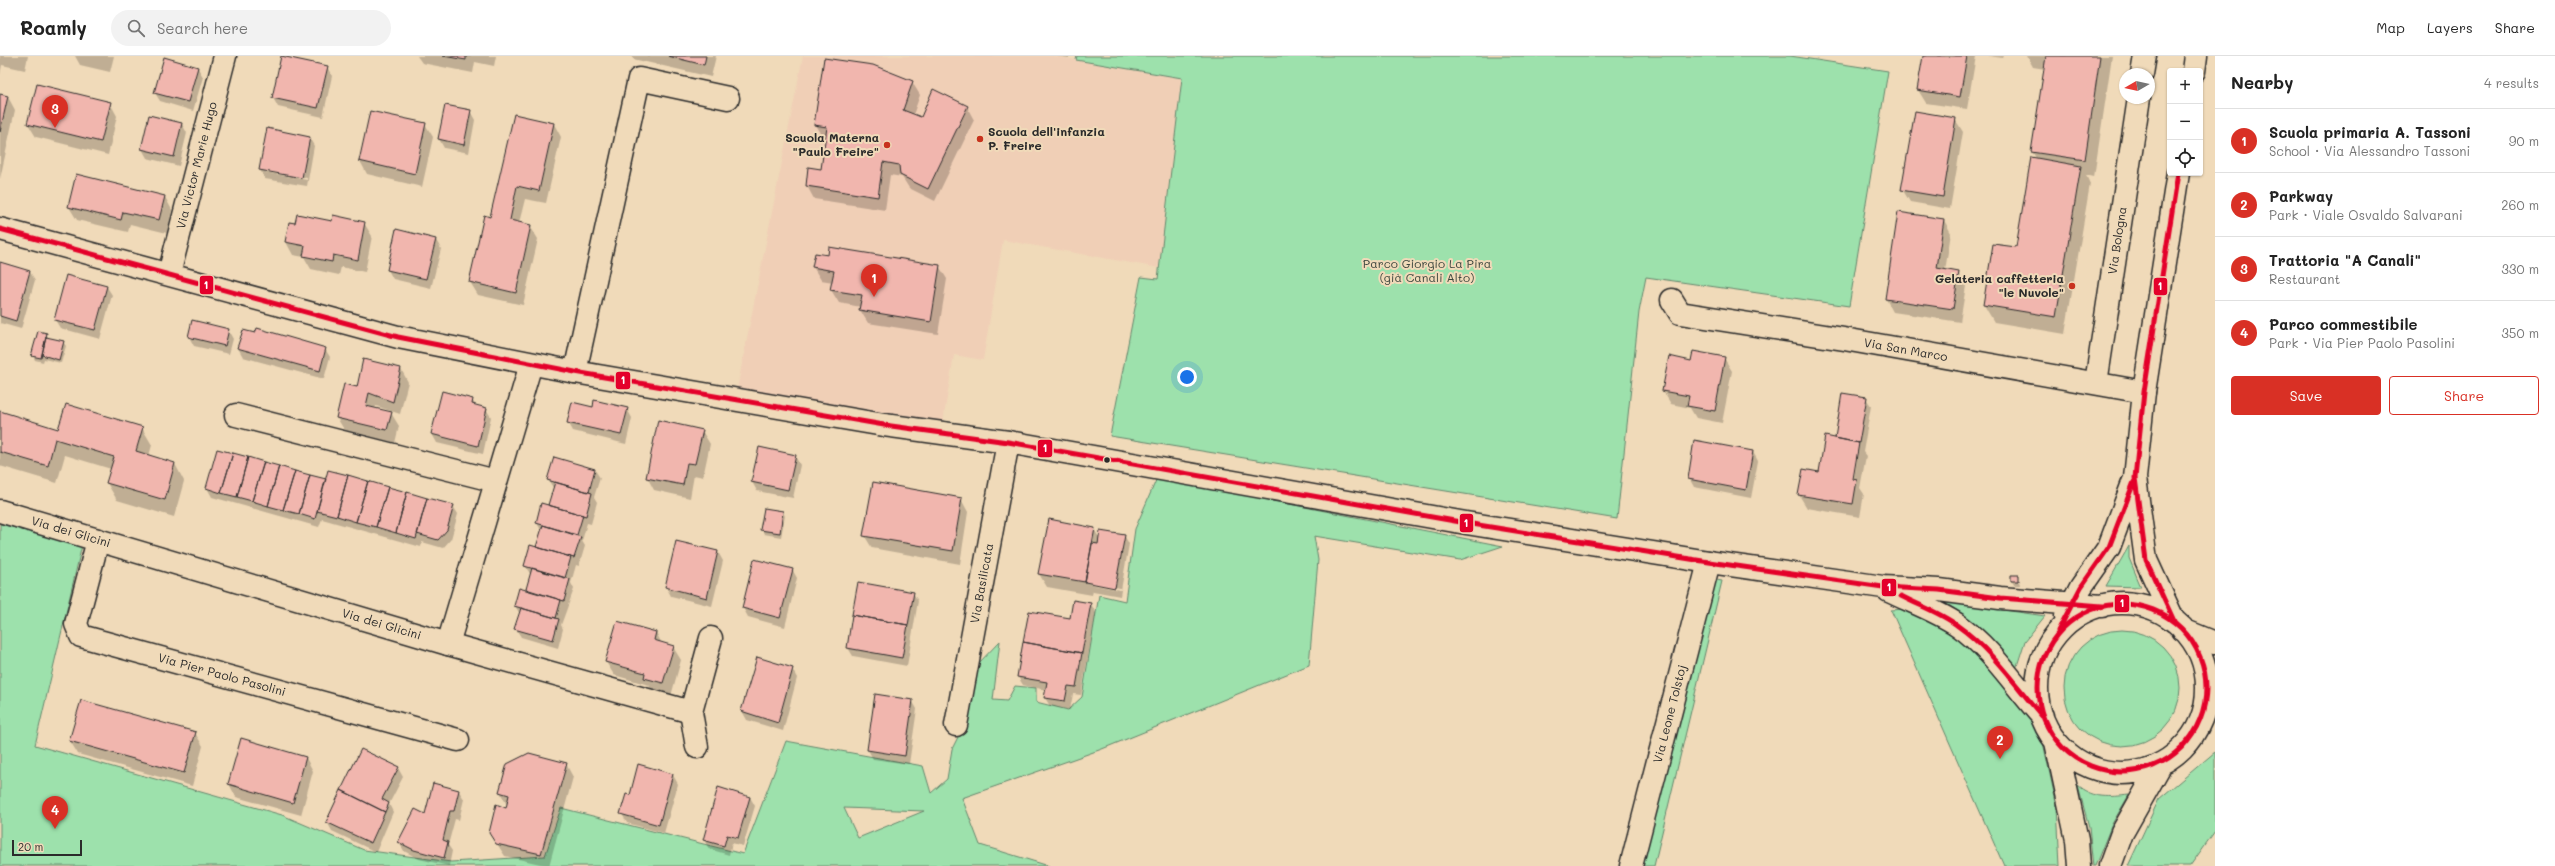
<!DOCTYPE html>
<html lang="en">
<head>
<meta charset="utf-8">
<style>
	:root { --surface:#fff; --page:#f2f2f2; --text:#222; --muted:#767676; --line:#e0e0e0; --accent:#d93025 }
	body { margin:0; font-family:Mali,sans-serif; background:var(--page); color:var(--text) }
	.controls { position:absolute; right:12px; top:12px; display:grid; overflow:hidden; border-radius:4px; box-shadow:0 1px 3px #0004 }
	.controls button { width:36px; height:36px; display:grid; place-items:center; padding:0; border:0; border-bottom:1px solid var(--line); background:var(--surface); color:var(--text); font:20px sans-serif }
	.compass { position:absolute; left:2119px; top:12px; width:36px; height:36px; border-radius:50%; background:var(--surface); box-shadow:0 1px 3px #0004; rotate:261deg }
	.scale { position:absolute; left:12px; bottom:10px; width:70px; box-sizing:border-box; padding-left:4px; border:2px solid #2b2b2b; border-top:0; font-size:11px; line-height:14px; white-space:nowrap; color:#2b2b2b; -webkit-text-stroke:3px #f0dab9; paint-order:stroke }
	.you { position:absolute; left:1187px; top:321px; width:14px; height:14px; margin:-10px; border:3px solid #fff; border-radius:50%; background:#1a73e8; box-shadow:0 0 0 6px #1a73e833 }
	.badge { display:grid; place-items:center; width:26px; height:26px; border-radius:50%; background:var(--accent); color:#fff; font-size:13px; font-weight:700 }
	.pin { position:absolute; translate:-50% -33px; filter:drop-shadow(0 1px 2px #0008) }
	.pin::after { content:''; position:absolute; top:21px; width:14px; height:12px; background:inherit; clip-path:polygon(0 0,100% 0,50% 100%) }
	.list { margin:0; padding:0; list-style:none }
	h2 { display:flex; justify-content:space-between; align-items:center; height:52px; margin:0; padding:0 16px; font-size:17px }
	h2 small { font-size:13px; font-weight:400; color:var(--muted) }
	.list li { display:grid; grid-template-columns:26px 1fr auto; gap:12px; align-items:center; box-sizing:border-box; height:64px; padding:0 16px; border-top:1px solid var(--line) }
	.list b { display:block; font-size:15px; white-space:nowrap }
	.list p { margin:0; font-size:13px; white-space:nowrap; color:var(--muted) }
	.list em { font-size:13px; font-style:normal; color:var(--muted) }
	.actions { display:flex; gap:8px; padding:12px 16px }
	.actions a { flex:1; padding:9px 0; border:1px solid var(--accent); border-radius:4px; text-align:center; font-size:14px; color:var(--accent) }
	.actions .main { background:var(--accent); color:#fff }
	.icon { flex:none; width:22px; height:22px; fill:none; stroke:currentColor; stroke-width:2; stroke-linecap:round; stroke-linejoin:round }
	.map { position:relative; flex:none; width:2215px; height:810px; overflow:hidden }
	header { display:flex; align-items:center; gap:24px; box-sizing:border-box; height:56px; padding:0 20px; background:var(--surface); border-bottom:1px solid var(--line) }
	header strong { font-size:19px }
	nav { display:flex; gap:22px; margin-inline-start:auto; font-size:14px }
	.search { width:280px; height:36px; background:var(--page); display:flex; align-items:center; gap:10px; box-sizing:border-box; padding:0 14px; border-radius:22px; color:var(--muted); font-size:15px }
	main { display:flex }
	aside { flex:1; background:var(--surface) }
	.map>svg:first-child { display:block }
</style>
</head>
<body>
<header>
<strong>Roamly</strong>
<div class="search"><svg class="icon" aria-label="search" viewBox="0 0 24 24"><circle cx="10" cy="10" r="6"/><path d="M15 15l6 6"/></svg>Search here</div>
<nav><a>Map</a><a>Layers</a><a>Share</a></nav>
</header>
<main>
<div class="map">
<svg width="2215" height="810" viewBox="0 0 2215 810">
	<rect width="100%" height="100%" fill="#f0dab9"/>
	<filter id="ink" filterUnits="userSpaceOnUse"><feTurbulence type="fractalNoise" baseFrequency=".025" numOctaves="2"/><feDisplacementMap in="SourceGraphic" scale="8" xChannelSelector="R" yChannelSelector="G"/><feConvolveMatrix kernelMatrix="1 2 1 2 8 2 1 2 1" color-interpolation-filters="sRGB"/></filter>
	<g filter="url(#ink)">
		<!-- built -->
		<path fill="#f0cfb6" d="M803 0H1053L1182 22 1159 212 1003 184 983 304 954 299 941 378 735 343Z"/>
		<!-- green -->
		<path fill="#9de1ac" stroke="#64866c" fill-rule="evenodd" d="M1077 0H1790L1888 15 1849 250 1646 221 1639 256 1617 463 1110 380 1141 221 1158 223 1182 22 1076 4Z
			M1157 422 1503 490 1460 504 1314 480 1318 504 1309 609 1102 693 962 742 980 789 1049 810H0V468L82 489 35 689 282 759 364 794 451 806 545 800 561 752 743 798 786 685 923 710 931 737 947 723 952 693 963 671 976 610 1000 585 993 644 1007 645 1015 630 1036 632V646L1068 654 1082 641 1099 539 1125 545 1135 473ZM844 752 924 755 858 782Z
			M2129 490V502L2141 531 2106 530Z
			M1705 522 1722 525 1654 810H1631Z
			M1942 545 2045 560 2025 585 2016 613C1998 585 1971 562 1942 545Z
			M1905 553 1942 569 1970 590 2039 668 2057 751 2060 810H2004L1891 554Z
			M2064 632a58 58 0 1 1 116 0a58 58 0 1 1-116 0Z
			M2215 696V775L2190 810H2128L2159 743Z
			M2078 730C2092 743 2111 741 2129 739L2112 768 2095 810H2093L2089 771Z"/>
		<!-- shadow -->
		<path fill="#0003" fill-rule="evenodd" d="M0 0H28L25 14 2 9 0 19Z
			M75 0H114L110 16 80 9Z
			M417 0H496L494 10 475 6 473 17 422 7Z
			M632 0H716L711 21 633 3Z
			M1057 0H1069V2Z
			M1924 0H1976L1967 53 1926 47 1918 34Z
			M1988 0H2004L2003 2Z
			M2027 0H2112L2094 121 2086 119 2090 128 2065 278 1994 266 1984 249 2016 193 2037 103 2032 96 2045 13 2033 11Z
			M327 11 332 20 323 61 278 51 273 42Z
			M198 12 203 21 193 55 160 45 155 37Z
			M912 26 920 39 913 59 921 62 967 51 974 64 935 145 909 132 902 121 890 119 885 154 814 143 807 130 809 112 821 114 826 83 823 82 815 69Z
			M0 39 8 41 15 54 0 123Z
			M110 47 117 60 108 99 36 81 28 68Z
			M446 50 470 55 475 64 469 97 444 92 439 83Z
			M370 56 425 68 433 81 422 131 367 118 360 105Z
			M1955 63 1963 76 1950 153 1910 146 1902 133Z
			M182 68 187 77 179 110 147 102 142 93Z
			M554 68 561 81 546 147 525 143 519 167 530 170 538 183 523 249 478 239 470 226 485 160 491 162Z
			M309 81 314 90 307 130 265 123 260 114ZM265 114 307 122V124L265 116Z
			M165 141 172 154 167 177 130 168 128 176 77 164 69 151Z
			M1944 164 1951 177 1945 215 1958 217 1966 230 1960 266 1893 256 1886 243Z
			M332 166 364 167 372 180 365 216 341 211 339 219 311 213 304 201 293 199 286 186Z
			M397 175 436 184 441 193 431 232 393 223 388 214Z
			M0 207 30 216 35 224 21 273 0 267Z
			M939 210 947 223 938 278 868 267 860 254 861 251 839 247 831 234 833 226 821 224 813 211Z
			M107 231 112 239 100 283 60 272 55 264Z
			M228 274 233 283 229 298 194 290 189 281Z
			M46 278 49 282 63 286 66 290 61 307 44 303 43 306 35 304 33 300Z
			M256 278 325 293 330 301 324 323 243 301 238 292Z
			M1724 302 1732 315 1722 367 1696 362 1690 352 1671 348 1663 335 1692 306Z
			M401 313 408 326 400 358 376 350 375 353 391 357 399 370 395 387 345 375 337 362 358 332Z
			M1866 342 1871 350 1863 396 1866 400 1860 432 1864 438 1860 461 1807 452 1799 439 1820 417 1836 382ZM1856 397H1858L1853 428H1851Z
			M472 344 476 350 486 353 491 361 483 398 437 387 432 378Z
			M594 352 627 353 632 362 626 388 573 375 568 366Z
			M0 356 59 374 142 372 152 389 149 400 175 408 184 425 174 461 117 444 107 427 111 413 65 399 57 427 0 410Z
			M702 375 710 388 703 421 694 419 690 442 654 434 647 421Z
			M1753 396 1758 405 1751 442 1694 431 1689 422Z
			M795 400 800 409 793 442 757 435 752 426Z
			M595 414 600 422 594 441 597 446 591 468 587 467 582 485 585 490 579 510 576 509 571 527 574 533 561 569 563 573 558 592 521 581 516 573 520 558 515 550 526 535 531 519 525 510 537 492 542 476 537 467 542 449 549 450 554 433 548 424Z
			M326 425 453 450 458 458 451 483 443 492 422 486 421 491 322 463 319 471 212 441 207 432Z
			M961 443 968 456 960 508 872 492 864 479Z
			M765 454 783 456 785 460 781 481 764 478 762 474Z
			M1094 473 1100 483 1124 479 1129 488 1120 540 1093 535 1092 539 1047 531 1039 518ZM1094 527 1120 532V534L1094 529Z
			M718 496 723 505 712 550 671 540 666 531Z
			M755 504 792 513 797 522 785 571 748 561 743 552Z
			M2018 520 2020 529H2014L2012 525Z
			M913 537 918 545 907 610 853 600 848 592Z
			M1091 548 1096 557 1081 639 1073 638 1070 654 1050 650 1045 642 1046 634 1023 629 1018 621 1071 563Z
			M656 576 662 588 673 591 681 604 671 640 652 635 649 629 614 619 606 606Z
			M792 613 797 622 783 675 747 664 742 655Z
			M876 639 912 644 917 653 909 708 873 703 868 694Z
			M195 677 203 690 192 730 78 698 70 685Z
			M306 702 313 715 301 759 236 741 229 728Z
			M566 708 573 721 549 810 505 800 490 777 506 753 507 749 500 736Z
			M639 710 673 719 678 728 664 777 627 767 622 758 630 740Z
			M398 712 403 721 389 748 393 756 376 796 332 775 327 766Z
			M459 735 464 743 459 764 455 763 448 789 452 795 449 810 419 803 404 795 399 786 425 759Z
			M750 741 755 750 743 790 732 787 729 799 709 793 704 784Z"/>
		<!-- building -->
		<path fill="#f1b6ae" stroke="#2b2b2b" d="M281 0 328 10 318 52 272 42Z
			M443 0H466V4Z
			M668 0H706L704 9Z
			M1923 0H1967L1960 41 1917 34Z
			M2046 0H2100L2085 104 2031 96Z
			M164 1 198 11 188 46 154 37Z
			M824 2 873 9 913 25 903 54 921 61 933 33 968 50 928 133 900 119 899 109 883 106 878 141 806 130 808 111 821 113 827 71 814 69Z
			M37 28 111 46 101 86 27 68Z
			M0 38 8 40 0 76Z
			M445 49 471 54 464 89 438 83Z
			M370 55 426 67 415 118 359 105Z
			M1915 55 1956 62 1943 141 1901 134Z
			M514 58 554 67 539 135 517 130 510 164 531 169 516 237 469 226 484 159 490 161Z
			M149 59 182 67 174 101 141 93Z
			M267 72 310 81 302 122 259 114Z
			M2031 101 2081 110 2056 261 1983 249 1993 188 2016 191Z
			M76 118 165 140 159 164 123 156 121 164 68 151Z
			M1898 156 1944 163 1937 212 1959 216 1953 253 1885 243Z
			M297 158 332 165 333 159 365 166 358 204 333 199 332 206 303 200 305 190 285 186 289 166 295 167Z
			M396 173 436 183 426 223 387 214Z
			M829 191 940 209 931 266 859 254 862 239 830 234 834 215 812 211 815 197 828 199Z
			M0 206 30 215 16 265 0 260Z
			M66 219 107 230 95 274 54 264Z
			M192 264 229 273 225 290 188 281Z
			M257 272 326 292 320 315 237 292 243 274 255 277Z
			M38 275 47 277 41 302 31 300Z
			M46 281 64 285 59 304 42 299Z
			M1693 295 1725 301 1715 355 1687 350 1689 340 1662 335 1669 300 1691 305Z
			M363 303 401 312 393 346 369 337 366 350 392 356 387 374 336 362 344 328 357 331Z
			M442 335 473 343 472 348 487 352 478 390 431 378Z
			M1842 337 1867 341 1859 387 1835 382Z
			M594 344 628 352 621 379 567 367 572 346 593 351Z
			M66 348 143 371 136 395 175 407 165 444 106 427 114 401 55 383 48 410 0 396V355L58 373Z
			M658 364 703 374 695 408 687 407 683 429 646 422Z
			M1825 380 1859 387 1853 423 1857 424 1853 448 1798 439 1803 413 1819 416Z
			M1694 384 1753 395 1746 434 1688 423Z
			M759 391 796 399 788 434 751 426Z
			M217 393 233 397 221 437 206 432Z
			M233 397 248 401 237 441 221 437Z
			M248 401 264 406 252 445 237 441Z
			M554 401 595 413 589 436 547 424Z
			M264 406 279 410 268 450 252 445Z
			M279 410 295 415 283 454 268 450Z
			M328 414 348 419 337 460 317 455Z
			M295 415 310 419 299 458 283 454Z
			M310 419 326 423 315 463 299 458Z
			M348 419 368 425 356 466 337 460Z
			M368 425 388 431 376 471 356 466Z
			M555 426 592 437 586 460 548 449Z
			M873 426 962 442 953 495 863 480Z
			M388 431 407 436 396 477 376 471Z
			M407 436 427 442 416 483 396 477Z
			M427 442 454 449 447 474 438 484 417 478Z
			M541 447 583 459 577 479 536 467Z
			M764 452 783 455 780 477 760 474Z
			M1049 463 1095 472 1085 526 1038 518Z
			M543 469 581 481 574 502 536 491Z
			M1100 475 1125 479 1115 532 1085 526 1092 487 1098 488Z
			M676 485 718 495 707 542 665 531Z
			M530 489 571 501 565 522 524 510Z
			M754 503 793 513 780 562 742 552Z
			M532 512 570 523 564 545 526 533Z
			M2011 519H2019V525H2011Z
			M858 526 914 536 908 569 852 559Z
			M519 532 561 544 556 562 514 550Z
			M1073 544 1091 547 1082 597 1023 586 1029 555 1070 562Z
			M521 552 559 563 553 584 514 573Z
			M852 559 908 569 902 602 847 592Z
			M617 565 656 576 654 584 674 590 663 627 644 622 645 617 605 606Z
			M1023 586 1082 597 1076 631 1068 630 1065 645 1044 642 1047 626 1017 621Z
			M757 601 793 612 778 667 741 655Z
			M875 638 913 644 905 700 867 694Z
			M81 644 196 676 184 717 69 685Z
			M241 682 306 701 293 747 228 728Z
			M361 693 399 711 382 743 389 747 385 756 341 734Z
			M529 697 567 707 541 798 496 788 489 777 496 748 506 752 509 739 499 736 507 708Z
			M638 708 673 718 659 769 620 758 626 738 630 739Z
			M433 727 459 734 454 755H450L443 784 448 786 444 802 414 794 398 786 415 753 425 758Z
			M718 731 750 741 738 782 727 779 724 790 703 784Z
			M341 734 385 756 371 787 326 766Z"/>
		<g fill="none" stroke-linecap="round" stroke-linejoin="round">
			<defs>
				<g id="street">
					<path d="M2142 18 2145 0"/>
					<path id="s1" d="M169 218 225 0"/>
					<path id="s2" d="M1672 244 1680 257 1844 283 2144 336"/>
					<path d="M575 316 639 23 728 42"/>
					<path id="s3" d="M2096 327 2139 42"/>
					<path d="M236 359 496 425"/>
					<path id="s4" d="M0 455 448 588 691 656 711 582"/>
					<path id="s5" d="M98 484 76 568 81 580 458 684"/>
					<path d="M448 588 531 308"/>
					<path d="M691 656 697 691"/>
					<path id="s6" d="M956 669 1008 386"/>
					<path id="s7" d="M1631 810 1709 506"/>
				</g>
				<path id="secondary" d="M2194 15 2196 0
					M0 173 398 281 575 316 884 369 1008 386 1466 467 1709 506 1883 531 1939 534 2000 542 2102 550
					M1889 535C1912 546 1937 555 1958 569 1992 593 2014 629 2042 660
					M2037 632a85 85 0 1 1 170 0a85 85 0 1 1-170 0Z
					M2066 560 2081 531 2109 491 2133 427
					M2174 565 2146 504 2135 422 2144 336 2178 117
					M2183 574 2215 587
					M2056 686 2077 784 2079 810
					M2110 810 2122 777 2161 708"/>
			</defs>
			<!-- street casing -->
			<use href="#street" stroke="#2b2b2b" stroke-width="25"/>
			<!-- secondary casing -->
			<use href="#secondary" stroke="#2b2b2b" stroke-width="25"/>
			<!-- street -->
			<use href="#street" stroke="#f0dab9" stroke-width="22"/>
			<!-- secondary -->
			<use href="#secondary" stroke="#f0dab9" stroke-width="22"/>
			<defs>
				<path id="bus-1" d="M0 173 398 281 575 316 884 369 1008 386 1466 467 1709 506 1883 531 1939 534 2000 542 2102 550
					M1901 540C1920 550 1941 557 1958 570 1992 594 2015 629 2042 660
					M2038 632a84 84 0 1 1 168 0a84 84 0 1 1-168 0Z
					M2174 565 2146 504 2135 422 2144 336 2178 117
					M2058 575 2081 531 2109 491 2134 426"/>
			</defs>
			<!-- bus-1 casing -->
			<use href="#bus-1" stroke="#f0dab9" stroke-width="8"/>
			<!-- bus-1 -->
			<use href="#bus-1" stroke="#e4002b" stroke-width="5"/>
		</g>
	</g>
	<!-- markers -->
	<g fill="#c8321e" stroke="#f0dab9" stroke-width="1.5">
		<circle cx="980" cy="83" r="4"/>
		<circle cx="887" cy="89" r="4"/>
		<circle cx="2072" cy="230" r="4"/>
	</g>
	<circle fill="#2b2b2b" stroke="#f0dab9" stroke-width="1.5" cx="1107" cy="404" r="3.5"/>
	<g text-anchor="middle" stroke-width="4" stroke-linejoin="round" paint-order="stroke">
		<!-- poi labels -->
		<g font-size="12" font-weight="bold" fill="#2b2b2b" stroke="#f0dab9" text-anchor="end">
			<text x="988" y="80" text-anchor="start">Scuola dell'infanzia<tspan x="988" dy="14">P. Freire</tspan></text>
			<text x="879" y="86">Scuola Materna<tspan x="879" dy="14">"Paulo Freire"</tspan></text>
			<text x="2064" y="227">Gelateria caffetteria<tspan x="2064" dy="14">"le Nuvole"</tspan></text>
		</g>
		<!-- street labels -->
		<g font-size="12" fill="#2b2b2b" stroke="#f0dab9">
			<text dy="4" stroke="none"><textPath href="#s1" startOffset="112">Via Victor Marie Hugo</textPath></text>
			<text dy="4" stroke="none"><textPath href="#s3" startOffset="144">Via Bologna</textPath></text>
			<text dy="4" stroke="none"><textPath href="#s2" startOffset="244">Via San Marco</textPath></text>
			<text dy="4" stroke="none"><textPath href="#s4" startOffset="74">Via dei Glicini</textPath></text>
			<text dy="4" stroke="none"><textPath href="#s6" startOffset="144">Via Basilicata</textPath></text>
			<text dy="4" stroke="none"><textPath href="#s4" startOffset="398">Via dei Glicini</textPath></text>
			<text dy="4" stroke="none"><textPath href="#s5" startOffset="246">Via Pier Paolo Pasolini</textPath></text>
			<text dy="4" stroke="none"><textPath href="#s7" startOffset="157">Via Leone Tolstoj</textPath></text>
		</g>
		<!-- park labels -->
		<g font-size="12" fill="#3c463e" stroke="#f0dab9">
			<text x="1427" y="212">Parco Giorgio La Pira<tspan x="1427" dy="14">(già Canali Alto)</tspan></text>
		</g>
	</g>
	<g stroke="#f0dab9" stroke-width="1.5">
		<rect x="199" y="219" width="15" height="20" rx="4" fill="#e4002b"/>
		<rect x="2153" y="221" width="15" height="19" rx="4" fill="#e4002b"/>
		<rect x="615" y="315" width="16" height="19" rx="4" fill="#e4002b"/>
		<rect x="1037" y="383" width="16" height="19" rx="4" fill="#e4002b"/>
		<rect x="1459" y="457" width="15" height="20" rx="4" fill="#e4002b"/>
		<rect x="1881" y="522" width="16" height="19" rx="4" fill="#e4002b"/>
		<rect x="2114" y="538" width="16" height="19" rx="4" fill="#e4002b"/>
	</g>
	<g font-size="11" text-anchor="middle" font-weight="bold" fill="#fff">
		<text x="206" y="233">1</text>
		<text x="2160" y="234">1</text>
		<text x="623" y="328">1</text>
		<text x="1045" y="396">1</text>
		<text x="1466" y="471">1</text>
		<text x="1889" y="535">1</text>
		<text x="2122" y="551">1</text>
	</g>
</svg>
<div class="controls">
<button>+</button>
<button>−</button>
<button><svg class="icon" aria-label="locate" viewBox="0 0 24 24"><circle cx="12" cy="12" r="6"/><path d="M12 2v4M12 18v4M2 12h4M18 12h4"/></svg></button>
</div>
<svg class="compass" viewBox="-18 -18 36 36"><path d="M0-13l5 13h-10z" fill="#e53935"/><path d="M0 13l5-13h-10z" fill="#767676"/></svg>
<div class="scale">20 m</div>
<div class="you"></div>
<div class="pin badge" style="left:874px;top:241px">1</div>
<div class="pin badge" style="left:2000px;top:703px">2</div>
<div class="pin badge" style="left:55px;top:72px">3</div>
<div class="pin badge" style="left:55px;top:773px">4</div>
</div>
<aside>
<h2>Nearby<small>4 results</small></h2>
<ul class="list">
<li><span class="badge">1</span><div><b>Scuola primaria A. Tassoni</b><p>School · Via Alessandro Tassoni</p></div><em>90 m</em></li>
<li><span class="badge">2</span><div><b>Parkway</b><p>Park · Viale Osvaldo Salvarani</p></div><em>260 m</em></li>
<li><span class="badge">3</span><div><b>Trattoria &quot;A Canali&quot;</b><p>Restaurant</p></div><em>330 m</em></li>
<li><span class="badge">4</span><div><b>Parco commestibile</b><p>Park · Via Pier Paolo Pasolini</p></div><em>350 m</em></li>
</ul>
<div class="actions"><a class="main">Save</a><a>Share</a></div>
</aside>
</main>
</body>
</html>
